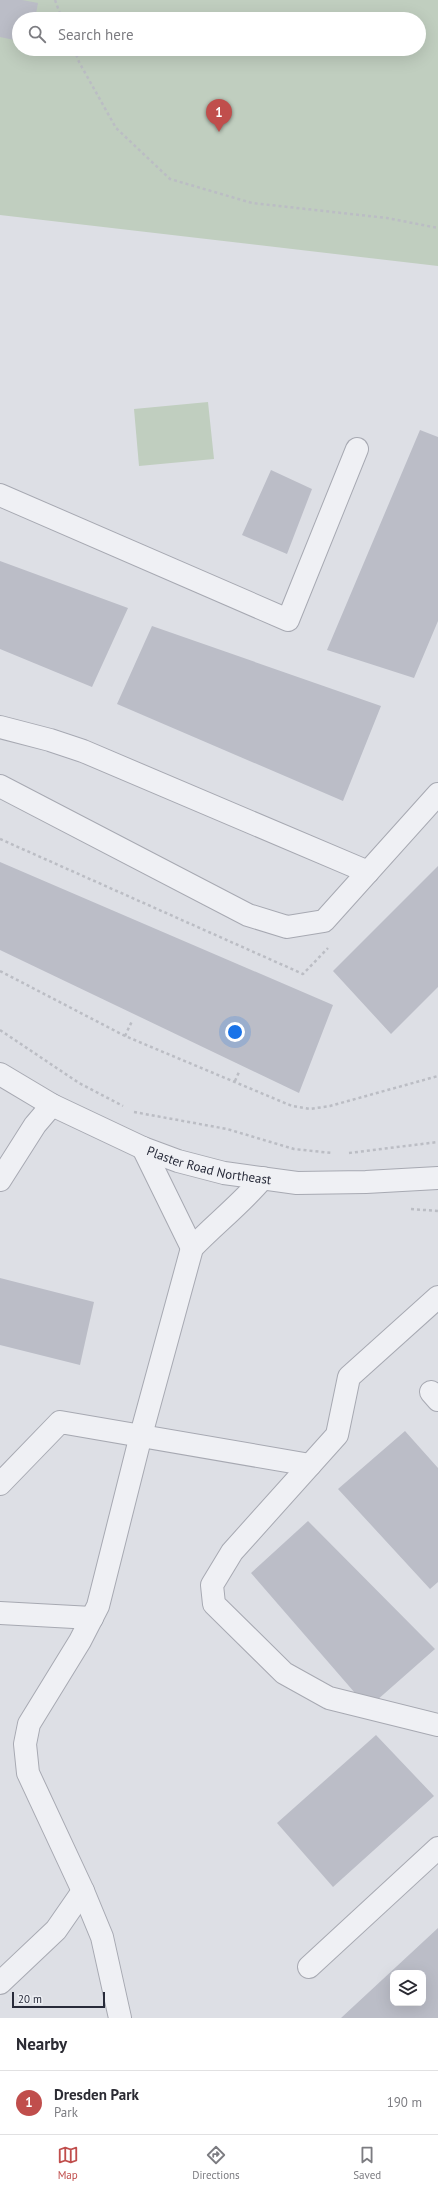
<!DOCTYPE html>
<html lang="en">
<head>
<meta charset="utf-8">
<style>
	:root { --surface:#fff; --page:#f2f2f3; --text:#2b2b33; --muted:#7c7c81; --line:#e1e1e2; --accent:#c04e4c }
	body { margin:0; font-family:"PT Sans",sans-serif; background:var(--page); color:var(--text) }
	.controls { position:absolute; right:12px; bottom:12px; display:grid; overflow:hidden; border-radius:8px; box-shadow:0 4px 16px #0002 }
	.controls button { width:36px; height:36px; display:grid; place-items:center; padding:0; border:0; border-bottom:1px solid var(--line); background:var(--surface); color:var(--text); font:20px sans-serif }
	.scale { position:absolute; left:12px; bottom:10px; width:93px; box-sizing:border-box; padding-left:4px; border:2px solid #282b3a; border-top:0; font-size:11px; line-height:14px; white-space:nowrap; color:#282b3a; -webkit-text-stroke:3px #eceef3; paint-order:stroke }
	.you { position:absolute; left:235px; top:1032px; width:14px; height:14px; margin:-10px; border:3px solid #fff; border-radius:50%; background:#1a73e8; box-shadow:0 0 0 6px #1a73e833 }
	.badge { display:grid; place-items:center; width:26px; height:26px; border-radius:50%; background:var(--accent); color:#fff; font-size:13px; font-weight:700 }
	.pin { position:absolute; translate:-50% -33px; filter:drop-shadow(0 1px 2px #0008) }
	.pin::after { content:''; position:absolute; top:21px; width:14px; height:12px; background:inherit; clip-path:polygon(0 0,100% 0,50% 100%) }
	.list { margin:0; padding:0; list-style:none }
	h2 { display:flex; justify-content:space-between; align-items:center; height:52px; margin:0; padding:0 16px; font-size:17px }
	h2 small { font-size:13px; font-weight:400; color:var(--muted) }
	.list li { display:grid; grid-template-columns:26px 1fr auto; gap:12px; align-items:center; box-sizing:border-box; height:64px; padding:0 16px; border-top:1px solid var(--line) }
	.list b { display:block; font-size:15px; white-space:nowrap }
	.list p { margin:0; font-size:13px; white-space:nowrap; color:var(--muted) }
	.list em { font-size:13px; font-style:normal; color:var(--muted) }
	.icon { flex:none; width:22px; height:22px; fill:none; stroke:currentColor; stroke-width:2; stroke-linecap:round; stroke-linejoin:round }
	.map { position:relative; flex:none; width:438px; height:2018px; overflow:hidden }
	.search { position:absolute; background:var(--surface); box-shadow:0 4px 16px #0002; left:12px; right:12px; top:12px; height:44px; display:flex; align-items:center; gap:10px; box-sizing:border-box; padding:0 14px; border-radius:22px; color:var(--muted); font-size:15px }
	.sheet { height:116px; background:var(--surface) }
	nav { display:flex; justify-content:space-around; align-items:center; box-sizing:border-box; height:56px; border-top:1px solid var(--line); background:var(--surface); font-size:11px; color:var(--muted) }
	nav a { display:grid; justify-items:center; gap:2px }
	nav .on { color:var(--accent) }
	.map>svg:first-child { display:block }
</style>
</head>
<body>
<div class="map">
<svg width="438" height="2018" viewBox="0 0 438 2018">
	<rect width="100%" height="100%" fill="#dddfe5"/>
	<!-- green -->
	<path fill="#c0cebf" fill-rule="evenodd" d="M0 0H438V266L0 215ZM19 19H419V49H19Z
		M208 402 214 459 139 466 134 409Z"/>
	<!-- building -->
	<path fill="#bbbdc7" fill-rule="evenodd" d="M0 0H22L38 3 35 19H19V41L0 37Z
		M420 430 438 437V621L414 678 327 650Z
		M271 470 312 489 287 554 242 535Z
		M0 561 128 608 92 687 0 649Z
		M152 626 381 706 343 801 117 704Z
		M0 862 333 1005 299 1093 0 950Z
		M438 866V987L391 1034 333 971Z
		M0 1278 94 1302 80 1365 0 1345Z
		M405 1431 438 1468V1582L430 1589 338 1489Z
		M308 1521 435 1649 368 1708 251 1573Z
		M376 1735 434 1796 333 1887 277 1823Z
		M438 1928V2018H341ZM393 1973H423V2003H393Z"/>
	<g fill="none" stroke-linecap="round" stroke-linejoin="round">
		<defs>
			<g id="minor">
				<path d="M0 495 288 620 357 449"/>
				<path d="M0 727 50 740 83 751 368 872"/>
				<path d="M0 786 248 915 287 927 324 921 438 794"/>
				<path id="s1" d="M0 1074 52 1105 143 1148 178 1161 224 1173 297 1183 366 1182 438 1178"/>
				<path d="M143 1148 192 1248"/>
				<path d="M0 1180 35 1125 52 1105"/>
				<path d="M438 1297 349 1377 337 1435 232 1552 212 1585 214 1604 284 1673 329 1698 438 1725"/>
				<path d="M431 1392 438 1400"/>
				<path d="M0 1484 60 1422 310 1465"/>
				<path d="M0 1613 92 1618"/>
				<path d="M309 1967 438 1848"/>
				<path d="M0 1983 56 1930 83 1891"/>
				<path d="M120 2018 102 1937 83 1891 28 1773 25 1744 29 1724 80 1641 98 1606 141 1435 192 1248C215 1224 241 1204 263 1178"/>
			</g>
		</defs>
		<!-- minor casing -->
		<use href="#minor" stroke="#a7a9b2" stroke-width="24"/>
		<!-- path -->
		<path stroke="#bbbdc4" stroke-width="2.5" stroke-dasharray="3 3" stroke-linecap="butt" d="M55 0 62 19
			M74 49 79 62 116 128 170 179 252 203 387 218 438 228
			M0 839 303 974 328 948
			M0 971 125 1036 292 1106 310 1109 330 1106 438 1076
			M0 1030 79 1083 123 1106
			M125 1036 132 1021
			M235 1081 239 1072
			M134 1112 227 1129 294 1149 332 1153
			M349 1153 438 1142
			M411 1209 438 1211"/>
		<!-- minor -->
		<use href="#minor" stroke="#eff0f4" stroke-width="22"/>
	</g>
	<g text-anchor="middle" stroke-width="3" stroke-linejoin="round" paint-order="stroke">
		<!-- street labels -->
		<g font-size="13" fill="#282b3a" stroke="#eceef3">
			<text dy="5" stroke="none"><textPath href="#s1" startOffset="230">Plaster Road Northeast</textPath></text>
		</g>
	</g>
</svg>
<div class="controls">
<button><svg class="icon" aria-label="layers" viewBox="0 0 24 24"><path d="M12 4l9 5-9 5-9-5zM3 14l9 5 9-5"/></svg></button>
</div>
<div class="scale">20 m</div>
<div class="you"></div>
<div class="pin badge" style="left:219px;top:132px">1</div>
<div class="search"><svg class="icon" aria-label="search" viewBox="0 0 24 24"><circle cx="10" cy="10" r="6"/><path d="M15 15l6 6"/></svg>Search here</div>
</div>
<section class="sheet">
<h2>Nearby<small></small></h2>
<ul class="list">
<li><span class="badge">1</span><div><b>Dresden Park</b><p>Park</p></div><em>190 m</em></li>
</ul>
</section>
<nav>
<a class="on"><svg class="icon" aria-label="map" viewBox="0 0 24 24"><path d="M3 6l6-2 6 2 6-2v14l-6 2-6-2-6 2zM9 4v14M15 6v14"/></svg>Map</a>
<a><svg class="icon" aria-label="directions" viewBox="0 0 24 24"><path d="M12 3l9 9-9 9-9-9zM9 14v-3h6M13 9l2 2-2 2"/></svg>Directions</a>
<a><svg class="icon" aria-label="saved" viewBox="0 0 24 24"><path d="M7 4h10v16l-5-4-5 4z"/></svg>Saved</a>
</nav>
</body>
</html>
